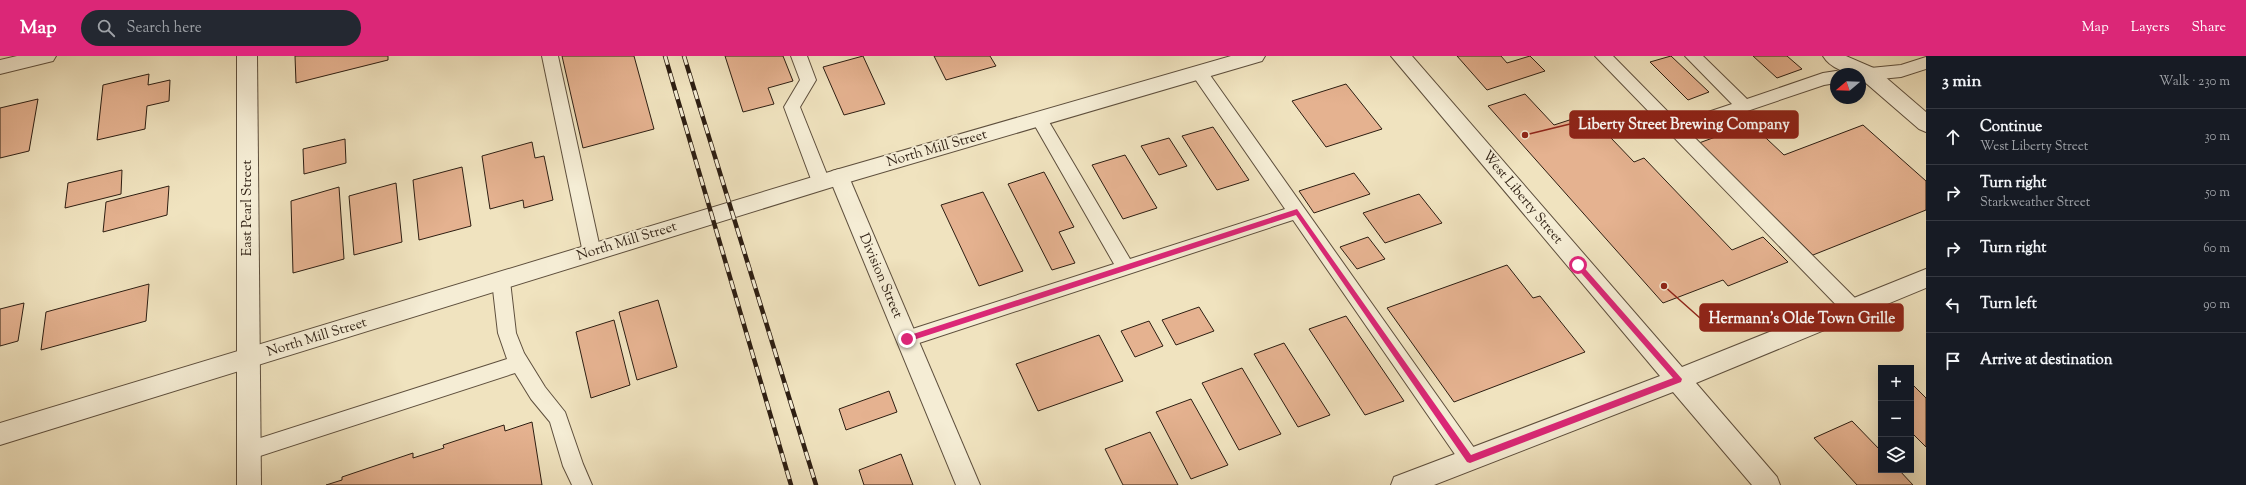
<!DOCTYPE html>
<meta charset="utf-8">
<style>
:root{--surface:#171b24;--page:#242831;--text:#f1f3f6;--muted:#9ea1a6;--line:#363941;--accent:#db2777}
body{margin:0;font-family:"Sorts Mill Goudy",serif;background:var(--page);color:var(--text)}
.controls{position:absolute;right:12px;bottom:12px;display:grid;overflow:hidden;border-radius:0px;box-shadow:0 4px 16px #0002}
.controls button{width:36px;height:36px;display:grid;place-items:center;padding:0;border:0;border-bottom:1px solid var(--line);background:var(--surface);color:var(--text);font:20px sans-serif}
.compass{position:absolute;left:1830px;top:12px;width:36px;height:36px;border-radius:50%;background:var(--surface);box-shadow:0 4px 16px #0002;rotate:251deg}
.stop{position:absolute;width:12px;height:12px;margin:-9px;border:3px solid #db2777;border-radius:50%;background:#fff}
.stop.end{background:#db2777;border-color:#fff;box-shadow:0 1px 4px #0008}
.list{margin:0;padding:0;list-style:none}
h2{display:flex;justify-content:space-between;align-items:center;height:52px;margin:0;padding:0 16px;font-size:17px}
h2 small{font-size:13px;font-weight:400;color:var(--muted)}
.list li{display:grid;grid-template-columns:26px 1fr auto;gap:12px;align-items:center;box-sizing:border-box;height:56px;padding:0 16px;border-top:1px solid var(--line)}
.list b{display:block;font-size:15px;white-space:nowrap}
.list p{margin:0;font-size:13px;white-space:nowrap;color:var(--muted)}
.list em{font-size:13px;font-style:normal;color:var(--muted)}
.icon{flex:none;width:22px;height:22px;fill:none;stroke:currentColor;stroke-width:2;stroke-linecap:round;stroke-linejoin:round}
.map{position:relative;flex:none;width:1926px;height:429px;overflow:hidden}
header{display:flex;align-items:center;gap:24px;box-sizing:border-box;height:56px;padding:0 20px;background:var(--accent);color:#fff}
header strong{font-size:19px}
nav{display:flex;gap:22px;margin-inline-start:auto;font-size:14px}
.search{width:280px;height:36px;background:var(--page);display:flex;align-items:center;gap:10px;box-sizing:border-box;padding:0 14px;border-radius:22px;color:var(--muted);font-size:15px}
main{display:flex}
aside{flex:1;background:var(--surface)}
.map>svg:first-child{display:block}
.building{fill:#e5b290;stroke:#2d1e12}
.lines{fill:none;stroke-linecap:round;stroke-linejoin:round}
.service-casing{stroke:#5e4f3d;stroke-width:2}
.minor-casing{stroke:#5e4f3d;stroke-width:2}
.tertiary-casing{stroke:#5e4f3d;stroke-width:2}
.service{fill:#f5edd5;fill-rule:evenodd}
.minor{fill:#f5edd5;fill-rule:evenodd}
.tertiary{fill:#f5edd5;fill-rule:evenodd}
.rail-casing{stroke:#2d1e12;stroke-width:4.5}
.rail{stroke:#f5edd5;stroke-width:3;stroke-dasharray:9;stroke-linecap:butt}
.route{fill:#db2777}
.labels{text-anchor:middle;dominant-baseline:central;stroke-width:4;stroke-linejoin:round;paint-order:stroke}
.street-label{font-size:14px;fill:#2d1e12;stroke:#f5edd5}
.leader{fill:none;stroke:#8f2418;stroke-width:1.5}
.callout-dot{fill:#8f2418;stroke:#f5edd5;stroke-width:1.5}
.callout{fill:#8f2418;stroke:#8f2418;stroke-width:1.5}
.callout-label{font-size:15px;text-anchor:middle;font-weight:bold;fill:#fff}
</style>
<header>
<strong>Map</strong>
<div class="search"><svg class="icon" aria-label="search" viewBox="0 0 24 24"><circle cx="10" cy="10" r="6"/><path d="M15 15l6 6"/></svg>Search here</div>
<nav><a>Map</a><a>Layers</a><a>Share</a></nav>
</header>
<main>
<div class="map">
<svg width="1926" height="429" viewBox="0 0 1926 429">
<rect width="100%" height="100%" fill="#f0e3bf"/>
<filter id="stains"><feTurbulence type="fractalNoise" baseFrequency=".005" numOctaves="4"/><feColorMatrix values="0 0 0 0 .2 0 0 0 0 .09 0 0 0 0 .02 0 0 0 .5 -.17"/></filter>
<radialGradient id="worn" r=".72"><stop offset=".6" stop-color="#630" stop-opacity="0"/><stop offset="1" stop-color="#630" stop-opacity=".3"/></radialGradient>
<g class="building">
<polygon points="295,0 388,0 388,4 296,27"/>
<polygon points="562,0 634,0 654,73 583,92"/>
<polygon points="725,0 783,0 793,25 768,32 774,48 743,56"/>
<polygon points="863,0 885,48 844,59 823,11"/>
<polygon points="934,0 990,0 996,10 946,24"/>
<polygon points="1457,0 1501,0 1507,7 1530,0 1545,15 1487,34"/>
<polygon points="1671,0 1709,36 1688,44 1650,6"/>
<polygon points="1753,0 1787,0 1802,13 1777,22"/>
<polygon points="149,18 148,29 170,24 169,45 147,50 145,73 97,84 103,29"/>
<polygon points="1346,28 1382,73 1326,91 1292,45"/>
<polygon points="1525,38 1554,69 1588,58 1634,106 1644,102 1732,194 1763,181 1788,206 1728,230 1723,224 1663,247 1488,50"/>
<polygon points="38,43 29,95 0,102 0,52"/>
<polygon points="1751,68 1784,99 1863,69 1926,125 1926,154 1813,199 1699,87"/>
<polygon points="1213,71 1249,124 1217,134 1182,80"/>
<polygon points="1169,82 1187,110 1159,119 1141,90"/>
<polygon points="345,83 346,107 304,118 303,93"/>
<polygon points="532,86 535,102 544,100 553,144 524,152 523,144 490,153 482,100"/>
<polygon points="1125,99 1157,152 1123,163 1092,109"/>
<polygon points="462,111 471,170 419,184 413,124"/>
<polygon points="122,114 121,138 65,152 68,127"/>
<polygon points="1044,116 1074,171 1059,176 1075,207 1052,214 1008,128"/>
<polygon points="1354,117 1370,138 1314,157 1299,135"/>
<polygon points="396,127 402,186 354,199 349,140"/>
<polygon points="169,130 167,159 103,176 106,146"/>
<polygon points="339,131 344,203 293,217 291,145"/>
<polygon points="983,136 1023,215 979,230 941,149"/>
<polygon points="1419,138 1442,167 1385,187 1363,157"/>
<polygon points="1368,181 1385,203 1357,213 1340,191"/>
<polygon points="1507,209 1533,242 1540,240 1585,296 1454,346 1387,252"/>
<polygon points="149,228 146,265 41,294 46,256"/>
<polygon points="658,244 677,311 637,324 619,256"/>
<polygon points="24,247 18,285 0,290 0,253"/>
<polygon points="1199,251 1214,275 1176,289 1162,264"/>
<polygon points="1346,260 1404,345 1365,359 1309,273"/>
<polygon points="614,264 630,329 591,342 576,276"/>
<polygon points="1149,265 1163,290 1135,301 1121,275"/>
<polygon points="1099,279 1123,325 1038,355 1016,308"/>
<polygon points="1284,287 1330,359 1298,371 1254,298"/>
<polygon points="1242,312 1281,378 1239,394 1202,327"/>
<polygon points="1911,327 1926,342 1926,391 1911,376"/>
<polygon points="889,335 897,356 846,374 839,353"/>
<polygon points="1191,343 1228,409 1191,423 1156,356"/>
<polygon points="1852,365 1881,395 1881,414 1899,414 1913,429 1857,429 1814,382"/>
<polygon points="532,366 542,429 326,429 342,424 342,421 413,397 413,402 444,392 443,389 504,369 505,375"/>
<polygon points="1150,376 1178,429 1123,429 1105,393"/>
<polygon points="901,398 913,429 864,429 859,414"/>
</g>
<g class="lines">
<defs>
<g id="service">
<polygon points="542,0 558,0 601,197 598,202 592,204 586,202 583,197"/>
<polygon points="791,0 807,0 816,24 800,51 830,126 827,131 821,133 815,131 812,126 784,51 800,24"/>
<polygon points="1595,0 1613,0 1678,66 1732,48 1685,0 1703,0 1747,43 1823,17 1836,15 1842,17 1836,18 1836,27 1824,29 1688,75 1859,246 1861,252 1859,258 1852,260 1845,258"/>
<polygon points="1926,1 1926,13 1901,21 1860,25 1860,18 1853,18 1854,15 1860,13 1901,9"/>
<polygon points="1199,10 1205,12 1477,396 1480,403 1477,410 1470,412 1463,410 1293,164 907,291 900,289 898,283 900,277 1114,208 1031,63 1033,59 1039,57 1045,59 1130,203 1285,153 1193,20 1191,16 1193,12"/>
<polygon points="501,217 507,220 510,225 516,277 524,297 545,331 565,356 583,408 592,429 572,429 563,410 550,366 531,343 515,317 248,404 241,402 238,395 241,388 248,386 507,303 498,277 492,225 495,220"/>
</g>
<g id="minor">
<polygon points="17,0 56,0 53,5 0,18 0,4"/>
<polygon points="237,0 257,0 261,429 237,429"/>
<polygon points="1391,0 1412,0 1682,311 1926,213 1926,232 1696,327 1777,421 1780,429 1752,429 1673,336 1434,429 1391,429 1394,421 1660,320"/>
<path d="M1823,0h23l30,13 50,43v20l-7,-3 -59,-51v-4c-13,0 -30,-6 -37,-18z"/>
<polygon points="839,113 846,115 849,121 980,429 956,429 829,121 832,115"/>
</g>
<polygon id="tertiary" points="1231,0 1265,0 1262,5 839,129 0,389 0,367 839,113"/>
</defs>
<use href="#service" class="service-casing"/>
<use href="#minor" class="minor-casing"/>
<use href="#tertiary" class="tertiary-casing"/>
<use href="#service" class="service"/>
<use href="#minor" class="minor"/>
<use href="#tertiary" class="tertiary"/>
<defs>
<g id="rail">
<polyline points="665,0 791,429"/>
<polyline points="684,0 816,429"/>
</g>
</defs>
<use href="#rail" class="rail-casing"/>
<use href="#rail" class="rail"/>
</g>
<polygon class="route" points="1297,153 1471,399 1673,322 1576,211 1576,207 1580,207 1682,323 1681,326 1470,407 1467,406 1296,159 907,286 903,283 907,280"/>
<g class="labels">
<g class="street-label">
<text transform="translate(937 93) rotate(-16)">North Mill Street</text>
<text transform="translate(1522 142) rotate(50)">West Liberty Street</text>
<text transform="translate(248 152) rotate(-90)">East Pearl Street</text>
<text transform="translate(627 186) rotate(-17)">North Mill Street</text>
<text transform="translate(880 220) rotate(67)">Division Street</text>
<text transform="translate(317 282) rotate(-17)">North Mill Street</text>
</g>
</g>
<path class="leader" d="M1525 79L1570 68M1664 230L1700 262"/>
<g class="callout-dot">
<circle cx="1525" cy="79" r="4"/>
<circle cx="1664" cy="230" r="4"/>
</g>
<g class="callout">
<rect x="1570" y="55" width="228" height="27" rx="4"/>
<rect x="1700" y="248" width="203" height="27" rx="4"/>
</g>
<g class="callout-label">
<text x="1684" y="73">Liberty Street Brewing Company</text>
<text x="1802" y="267">Hermann's Olde Town Grille</text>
</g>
<rect width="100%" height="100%" filter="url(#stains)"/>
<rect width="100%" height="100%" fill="url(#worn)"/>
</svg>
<div class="controls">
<button>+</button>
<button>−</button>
<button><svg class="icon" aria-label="layers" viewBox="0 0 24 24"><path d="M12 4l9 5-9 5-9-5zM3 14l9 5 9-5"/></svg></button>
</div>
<svg class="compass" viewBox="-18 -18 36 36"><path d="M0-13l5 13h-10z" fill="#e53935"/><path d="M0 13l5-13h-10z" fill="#9ea1a6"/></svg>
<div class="stop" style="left:1578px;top:209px"></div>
<div class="stop end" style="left:907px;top:283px"></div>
</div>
<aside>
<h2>3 min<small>Walk · 230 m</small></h2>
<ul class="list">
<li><svg class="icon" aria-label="ahead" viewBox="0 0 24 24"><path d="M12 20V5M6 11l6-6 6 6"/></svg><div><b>Continue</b><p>West Liberty Street</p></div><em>30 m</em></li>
<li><svg class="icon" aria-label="right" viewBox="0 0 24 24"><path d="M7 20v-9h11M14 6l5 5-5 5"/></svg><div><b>Turn right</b><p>Starkweather Street</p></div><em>50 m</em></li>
<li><svg class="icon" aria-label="right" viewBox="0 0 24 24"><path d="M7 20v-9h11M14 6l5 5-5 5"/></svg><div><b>Turn right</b></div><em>60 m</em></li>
<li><svg class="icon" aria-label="left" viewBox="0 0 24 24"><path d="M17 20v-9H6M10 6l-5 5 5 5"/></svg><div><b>Turn left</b></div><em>90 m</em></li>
<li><svg class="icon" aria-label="arrive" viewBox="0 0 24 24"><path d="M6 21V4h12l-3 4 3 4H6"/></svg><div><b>Arrive at destination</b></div></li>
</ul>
</aside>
</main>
